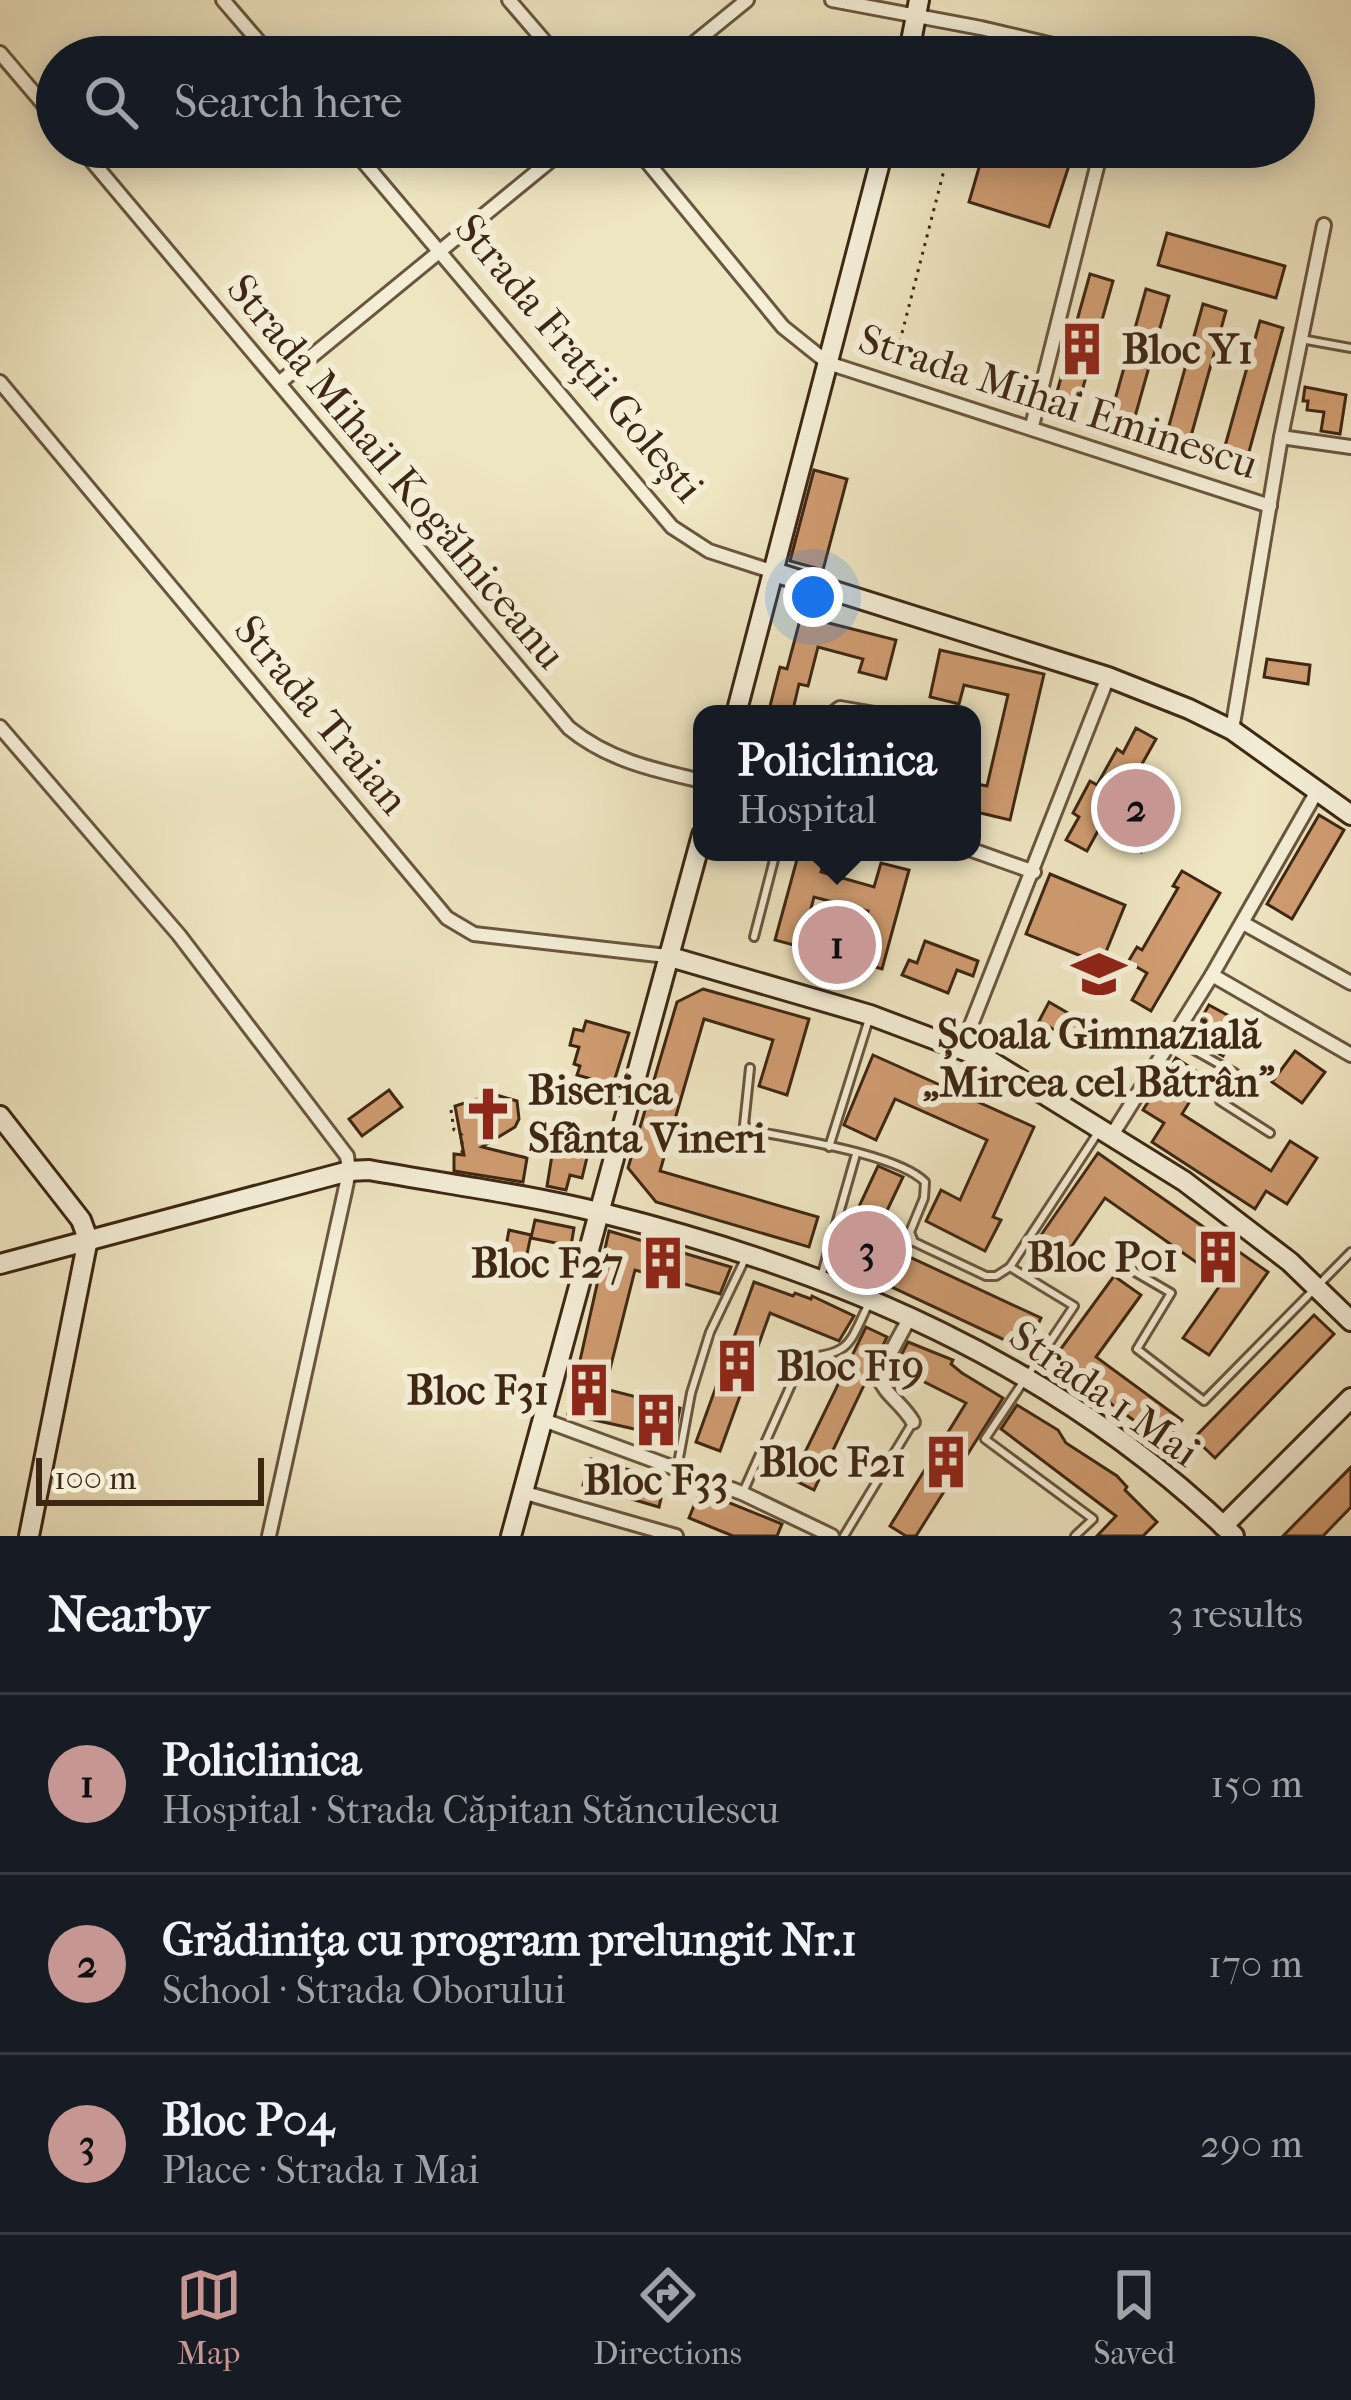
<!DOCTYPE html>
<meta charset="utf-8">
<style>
:root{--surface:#171b24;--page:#20242c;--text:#f1f3f6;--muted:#9ea1a6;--line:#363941;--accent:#c59692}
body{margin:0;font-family:"IM FELL French Canon",serif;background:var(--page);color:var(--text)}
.scale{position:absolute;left:36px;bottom:30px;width:228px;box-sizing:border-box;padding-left:12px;border:6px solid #3e2713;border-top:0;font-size:33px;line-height:42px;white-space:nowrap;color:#3e2713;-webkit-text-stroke:9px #f4eed7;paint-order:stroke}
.you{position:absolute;left:813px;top:597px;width:42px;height:42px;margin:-30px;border:9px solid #fff;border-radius:50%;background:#1a73e8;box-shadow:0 0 0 18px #1a73e833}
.badge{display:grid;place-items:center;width:78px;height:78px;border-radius:50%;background:var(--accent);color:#111;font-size:39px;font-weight:700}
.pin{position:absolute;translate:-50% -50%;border:6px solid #fff;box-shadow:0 3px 12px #0006}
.popup{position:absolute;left:693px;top:705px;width:288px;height:156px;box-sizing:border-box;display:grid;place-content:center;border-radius:24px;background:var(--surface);filter:drop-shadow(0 3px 9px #0005);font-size:39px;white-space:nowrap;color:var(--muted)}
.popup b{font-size:45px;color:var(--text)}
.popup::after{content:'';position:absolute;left:50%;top:100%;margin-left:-24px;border:24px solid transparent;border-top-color:var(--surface)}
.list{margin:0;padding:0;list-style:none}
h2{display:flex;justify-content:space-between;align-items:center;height:156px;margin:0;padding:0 48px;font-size:51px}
h2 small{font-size:39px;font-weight:400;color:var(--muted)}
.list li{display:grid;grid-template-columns:78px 1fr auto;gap:36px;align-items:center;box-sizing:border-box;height:180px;padding:0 48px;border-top:3px solid var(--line)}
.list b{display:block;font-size:45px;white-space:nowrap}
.list p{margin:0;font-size:39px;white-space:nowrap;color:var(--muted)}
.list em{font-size:39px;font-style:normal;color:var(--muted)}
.icon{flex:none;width:66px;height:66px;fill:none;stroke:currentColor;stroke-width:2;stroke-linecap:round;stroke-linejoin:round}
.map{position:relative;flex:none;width:1351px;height:1536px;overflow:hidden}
.search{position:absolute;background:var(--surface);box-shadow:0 6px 30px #0003;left:36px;right:36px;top:36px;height:132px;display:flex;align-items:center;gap:30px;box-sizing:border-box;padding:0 42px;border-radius:66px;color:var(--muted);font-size:45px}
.sheet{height:696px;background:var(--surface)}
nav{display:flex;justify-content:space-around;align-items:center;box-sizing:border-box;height:168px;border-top:3px solid var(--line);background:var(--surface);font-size:33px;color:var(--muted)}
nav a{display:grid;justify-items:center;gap:6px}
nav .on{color:var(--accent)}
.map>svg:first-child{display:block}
.building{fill:#d09c71;stroke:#3e2713;stroke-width:3}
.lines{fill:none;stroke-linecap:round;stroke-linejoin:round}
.lane-casing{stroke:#6a563e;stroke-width:12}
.street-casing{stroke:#6a563e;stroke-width:18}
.secondary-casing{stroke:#3e2713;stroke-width:24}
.path{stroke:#3e2713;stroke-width:3;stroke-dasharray:3 6;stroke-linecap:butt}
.lane{stroke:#f4eed7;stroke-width:6}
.street{stroke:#f4eed7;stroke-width:12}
.secondary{stroke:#f4eed7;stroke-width:18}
.labels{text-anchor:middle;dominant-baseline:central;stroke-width:12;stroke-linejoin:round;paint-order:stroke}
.poi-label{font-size:42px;font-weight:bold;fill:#3e2713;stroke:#f4eed7;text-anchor:end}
.street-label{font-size:42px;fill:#3e2713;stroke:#f4eed7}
</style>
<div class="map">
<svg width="1351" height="1536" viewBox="0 0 1351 1536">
<rect width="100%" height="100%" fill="#eee5c1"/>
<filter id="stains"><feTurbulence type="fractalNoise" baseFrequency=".00167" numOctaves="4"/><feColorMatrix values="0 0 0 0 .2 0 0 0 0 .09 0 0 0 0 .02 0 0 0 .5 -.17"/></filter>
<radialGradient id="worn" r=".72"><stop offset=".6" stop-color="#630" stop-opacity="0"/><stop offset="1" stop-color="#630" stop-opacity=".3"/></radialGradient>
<g class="building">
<polygon points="985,147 1075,147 1049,227 969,202"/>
<polygon points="1167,233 1285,266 1276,298 1158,265"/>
<polygon points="1090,274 1113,281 1073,423 1050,417"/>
<polygon points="1146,289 1169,296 1129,438 1106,432"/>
<polygon points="1203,304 1226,311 1186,454 1163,447"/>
<polygon points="1260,321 1283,328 1244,470 1220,464"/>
<polygon points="1305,387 1346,395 1340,434 1321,431 1324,412 1307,410 1308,401 1303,401"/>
<polygon points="814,470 847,479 823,570 790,561"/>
<polygon points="801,616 896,640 886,679 859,672 863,659 818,647 808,686 799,684 792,714 768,714 780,667 787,669"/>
<polygon points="940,650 1044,674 1010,820 972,811 972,783 987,786 1008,695 964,685 959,704 930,697"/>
<polygon points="1267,659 1310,665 1308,684 1264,677"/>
<polygon points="1136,728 1156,739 1128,789 1151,802 1155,795 1175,806 1160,833 1153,830 1141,852 1122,842 1135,820 1111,807 1087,851 1066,840 1079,817 1073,813 1090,781 1097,785 1117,749 1123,753"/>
<polygon points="1319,815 1344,830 1292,919 1267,904"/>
<polygon points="799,852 827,852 821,872 874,887 881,863 909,870 882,969 854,961 868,911 814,897 801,947 775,940"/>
<polygon points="1182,871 1220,893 1151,1011 1132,1000 1147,973 1128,962 1137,947 1142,950 1178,888 1173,886"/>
<polygon points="1050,874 1125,905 1101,964 1026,934"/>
<polygon points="925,941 978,961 973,976 957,970 948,993 902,975 909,960 917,963"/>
<polygon points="703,989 809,1019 787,1095 759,1086 773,1040 704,1019 660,1171 818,1217 809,1247 656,1202 628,1168 677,1002"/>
<polygon points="1049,1002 1099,1031 1088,1049 1039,1021"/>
<polygon points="1209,1005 1242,1023 1223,1056 1190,1038"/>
<polygon points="586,1021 629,1033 613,1085 577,1075 580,1066 574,1064 579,1047 570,1045 574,1029 583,1031"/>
<polygon points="1295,1051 1325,1072 1302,1103 1272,1082"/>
<polygon points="873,1055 1034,1127 993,1217 1001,1220 985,1251 926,1221 941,1190 960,1200 987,1140 895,1099 876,1140 844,1125"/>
<polygon points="1176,1058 1205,1077 1182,1114 1271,1171 1290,1141 1317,1158 1287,1204 1266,1191 1255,1209 1152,1142 1164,1123 1143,1110"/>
<polygon points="389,1090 402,1107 362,1136 349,1119"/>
<polygon points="493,1094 517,1101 519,1119 515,1127 482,1147 527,1158 523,1182 454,1171 454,1154 464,1155 455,1106"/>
<polygon points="555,1137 590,1145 582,1178 570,1175 566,1190 547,1186"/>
<polygon points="1098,1153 1268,1272 1209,1355 1183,1338 1223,1281 1105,1198 1058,1266 1032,1248"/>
<polygon points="878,1166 903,1177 873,1240 1041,1318 1026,1350 834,1260"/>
<polygon points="535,1220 574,1228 571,1246 531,1238"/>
<polygon points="509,1230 531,1235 523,1273 502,1268"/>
<polygon points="609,1231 731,1267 720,1294 635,1270 605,1389 680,1408 674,1438 568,1414"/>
<polygon points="1114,1276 1141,1295 1096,1357 1182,1420 1165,1443 1052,1361"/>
<polygon points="754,1282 793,1296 795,1293 811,1299 812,1296 854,1316 839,1341 770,1313 720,1451 696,1442"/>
<polygon points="1314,1315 1334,1334 1215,1458 1194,1438"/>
<polygon points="866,1327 887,1337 814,1490 792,1479"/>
<polygon points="908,1342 953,1360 951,1364 962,1373 1003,1398 916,1536 906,1536 890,1526 966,1403 895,1367"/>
<polygon points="1017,1405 1058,1430 1066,1443 1117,1476 1127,1487 1125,1490 1157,1522 1143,1536 1097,1536 1116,1516 1001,1429"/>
<polygon points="591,1459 665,1480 659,1507 583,1485"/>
<polygon points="1351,1467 1351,1507 1323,1536 1283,1536"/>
<polygon points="700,1491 782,1524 777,1536 733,1536 689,1518"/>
</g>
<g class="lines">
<defs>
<g id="lane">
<polyline points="1301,339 1351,348"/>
<polyline points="754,937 776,852"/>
<polyline points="1176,1040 1235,1073 1220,1101 1270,1133"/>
<path d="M750,1068l-6,57 7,5c41,9 147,24 174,52l-1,16 -14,34 4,10 72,34h10l14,-9"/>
<polyline points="829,1147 869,1019"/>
<polyline points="1135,1272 1171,1293 1137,1349 1204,1401 1351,1252"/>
<polyline points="821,1277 856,1154"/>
<polyline points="677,1469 691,1393 710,1332 746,1257"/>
<path d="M744,1490l59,-132c47,-4 46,-13 65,-53"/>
<polyline points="844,1536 913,1422"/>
<polyline points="1075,1536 1093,1519 985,1439 1074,1306 1010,1267 1099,1131"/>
</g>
<g id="street">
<polyline points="223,0 272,57"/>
<polyline points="509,0 558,57"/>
<polyline points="832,0 981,28 1104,57"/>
<polyline points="0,53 57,120"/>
<polyline points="677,57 747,0"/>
<path d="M80,147l489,581c39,32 85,42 133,53"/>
<polyline points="351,147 672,527 709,551 774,572"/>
<polyline points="635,147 783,327 828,363 1270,506"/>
<polyline points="0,382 447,918 474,934 667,956"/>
<polyline points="279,383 567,147"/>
<polyline points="1032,426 1102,147"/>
<polyline points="1281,437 1351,447"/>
<polyline points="832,714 840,708 875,714"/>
<polyline points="0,727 179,935 347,1156 349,1171 345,1191 269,1536"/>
<polyline points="1232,730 1281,437 1324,225"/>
<polyline points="972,850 1034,872"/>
<polyline points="1243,923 1351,983"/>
<polyline points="1212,975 1351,1055"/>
<polyline points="962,1048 1108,677"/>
<polyline points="1112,1135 1212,975 1316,793"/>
<path d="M910,1317l-32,59c7,19 25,28 35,46"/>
<polyline points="541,1419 742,1493 832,1536"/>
<polyline points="522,1492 676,1536"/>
</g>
<g id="secondary">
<polyline points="908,57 919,0"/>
<polyline points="774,572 1108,677 1189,709 1232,730 1351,815"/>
<polyline points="736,714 884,147"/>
<polyline points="667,956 870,1015 987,1059 1184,1181 1290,1262 1351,1321"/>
<polyline points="0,1116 81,1220 88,1239 29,1536"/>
<path d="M0,1264l349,-93 20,-1c77,14 156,24 233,43 238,59 453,150 632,323"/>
<polyline points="1223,1526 1351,1398"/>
<polyline points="511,1536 702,835"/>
</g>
</defs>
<use href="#lane" class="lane-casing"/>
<use href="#street" class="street-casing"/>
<use href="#secondary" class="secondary-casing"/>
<g class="path">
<polyline points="973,57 977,41"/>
<polyline points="893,368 950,147"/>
<polyline points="451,1110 454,1130 462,1135 462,1155"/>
</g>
<use href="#lane" class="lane"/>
<use href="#street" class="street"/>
<use href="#secondary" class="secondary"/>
</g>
<defs>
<symbol id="building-bare" viewBox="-9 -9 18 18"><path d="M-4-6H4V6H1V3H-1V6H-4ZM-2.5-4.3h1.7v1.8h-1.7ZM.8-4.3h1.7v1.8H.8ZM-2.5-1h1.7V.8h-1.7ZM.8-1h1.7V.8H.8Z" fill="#8f2418" stroke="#f4eed7" stroke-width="2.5" paint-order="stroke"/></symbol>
<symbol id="school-bare" viewBox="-9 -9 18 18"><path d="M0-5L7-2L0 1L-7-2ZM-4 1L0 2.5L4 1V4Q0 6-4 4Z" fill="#8f2418" stroke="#f4eed7" stroke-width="2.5" paint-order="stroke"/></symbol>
<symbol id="church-bare" viewBox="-9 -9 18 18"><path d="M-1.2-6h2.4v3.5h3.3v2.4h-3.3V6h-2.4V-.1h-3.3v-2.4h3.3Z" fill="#8f2418" stroke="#f4eed7" stroke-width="2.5" paint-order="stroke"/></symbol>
</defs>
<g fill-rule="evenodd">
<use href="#building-bare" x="1044" y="311" width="76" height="76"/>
<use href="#school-bare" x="1061" y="936" width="76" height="76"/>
<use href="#church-bare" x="450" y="1076" width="76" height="76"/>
<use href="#building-bare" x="1180" y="1219" width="76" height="76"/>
<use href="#building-bare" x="625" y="1225" width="76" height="76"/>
<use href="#building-bare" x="699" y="1328" width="76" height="76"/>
<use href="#building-bare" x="551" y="1352" width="76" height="76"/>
<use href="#building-bare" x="618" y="1382" width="76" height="76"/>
<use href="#building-bare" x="908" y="1424" width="76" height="76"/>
</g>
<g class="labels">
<g class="poi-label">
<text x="1122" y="349" text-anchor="start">Bloc Y1</text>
<text x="1099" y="1034" text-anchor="middle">Școala Gimnazială<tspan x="1099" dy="48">„Mircea cel Bătrân”</tspan></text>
<text x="528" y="1090" text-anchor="start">Biserica<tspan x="528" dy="48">Sfânta Vineri</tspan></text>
<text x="1178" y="1257">Bloc P01</text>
<text x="623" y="1263">Bloc F27</text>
<text x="777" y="1366" text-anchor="start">Bloc F19</text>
<text x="549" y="1390">Bloc F31</text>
<text x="906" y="1462">Bloc F21</text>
<text x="656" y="1480" text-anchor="middle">Bloc F33</text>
</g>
<g class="street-label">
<text transform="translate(579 358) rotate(50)">Strada Frații Golești</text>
<text transform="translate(1058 402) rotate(18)">Strada Mihai Eminescu</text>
<text transform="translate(396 472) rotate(50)">Strada Mihail Kogălniceanu</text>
<text transform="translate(321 715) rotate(50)">Strada Traian</text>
<text transform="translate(1104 1394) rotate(35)">Strada 1 Mai</text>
</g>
</g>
<rect width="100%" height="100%" filter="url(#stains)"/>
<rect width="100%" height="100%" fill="url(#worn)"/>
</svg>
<div class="scale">100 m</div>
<div class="you"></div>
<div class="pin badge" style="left:837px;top:945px">1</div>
<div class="popup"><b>Policlinica</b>Hospital</div>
<div class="pin badge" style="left:1136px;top:808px">2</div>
<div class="pin badge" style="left:867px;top:1250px">3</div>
<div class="search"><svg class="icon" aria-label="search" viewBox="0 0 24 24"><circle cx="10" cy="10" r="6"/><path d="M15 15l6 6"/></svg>Search here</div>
</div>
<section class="sheet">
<h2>Nearby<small>3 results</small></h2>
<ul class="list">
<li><span class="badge">1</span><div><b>Policlinica</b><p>Hospital · Strada Căpitan Stănculescu</p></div><em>150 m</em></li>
<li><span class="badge">2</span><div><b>Grădinița cu program prelungit Nr.1</b><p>School · Strada Oborului</p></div><em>170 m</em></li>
<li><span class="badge">3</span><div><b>Bloc P04</b><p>Place · Strada 1 Mai</p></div><em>290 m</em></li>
</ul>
</section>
<nav>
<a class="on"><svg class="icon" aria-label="map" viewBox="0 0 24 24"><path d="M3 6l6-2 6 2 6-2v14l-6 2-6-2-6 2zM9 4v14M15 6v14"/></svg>Map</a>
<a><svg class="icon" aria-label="directions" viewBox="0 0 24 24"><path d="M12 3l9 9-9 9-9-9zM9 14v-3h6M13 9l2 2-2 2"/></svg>Directions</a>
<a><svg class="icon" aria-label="saved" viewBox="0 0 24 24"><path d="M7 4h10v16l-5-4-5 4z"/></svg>Saved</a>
</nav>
